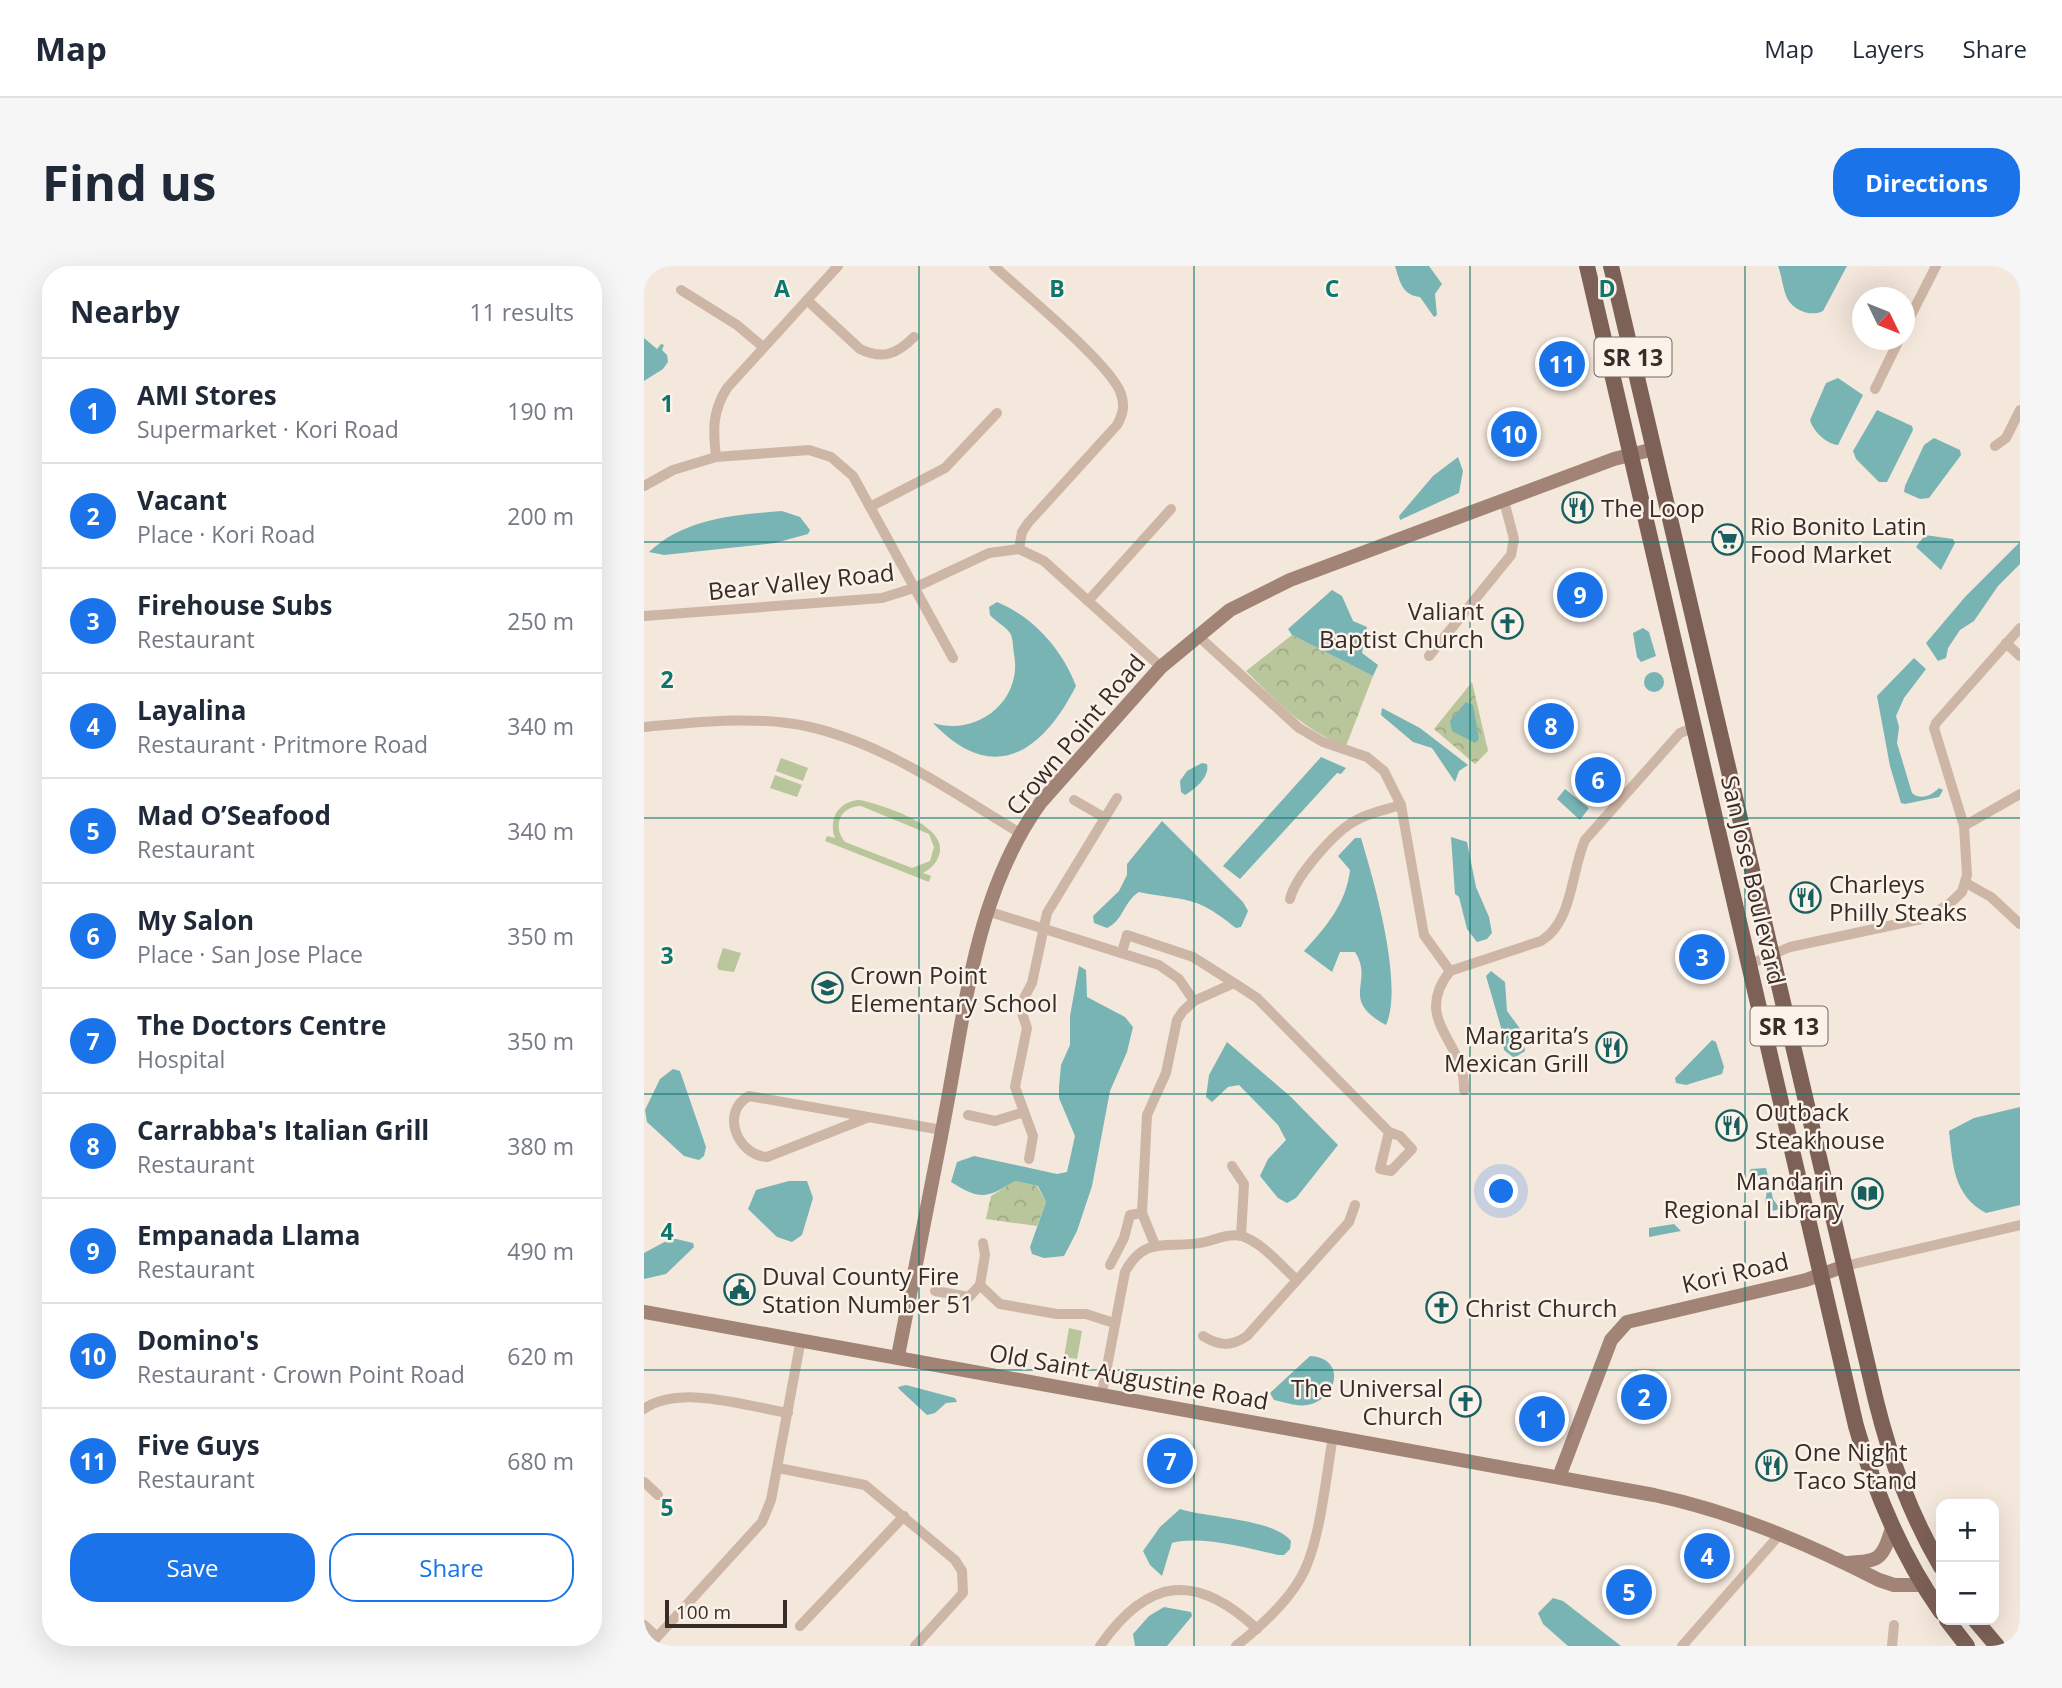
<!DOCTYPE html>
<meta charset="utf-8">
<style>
:root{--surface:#fff;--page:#f6f6f7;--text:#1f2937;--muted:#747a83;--line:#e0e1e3;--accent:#1a73e8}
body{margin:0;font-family:"Open Sans",sans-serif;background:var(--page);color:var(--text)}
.controls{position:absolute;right:21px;bottom:21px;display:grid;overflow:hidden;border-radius:14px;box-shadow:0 7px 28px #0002}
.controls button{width:63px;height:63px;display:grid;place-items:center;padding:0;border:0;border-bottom:2px solid var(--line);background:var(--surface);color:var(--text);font:35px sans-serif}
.compass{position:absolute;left:1208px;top:21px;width:63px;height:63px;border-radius:50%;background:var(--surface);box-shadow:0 7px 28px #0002;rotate:133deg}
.scale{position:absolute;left:21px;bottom:18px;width:122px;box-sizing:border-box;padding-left:7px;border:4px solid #392c28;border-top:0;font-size:19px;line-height:24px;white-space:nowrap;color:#392c28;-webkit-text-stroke:5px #fbf2e9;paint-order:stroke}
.you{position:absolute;left:858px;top:926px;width:24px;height:24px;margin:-18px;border:5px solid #fff;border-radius:50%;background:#1a73e8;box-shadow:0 0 0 10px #1a73e833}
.badge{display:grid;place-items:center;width:46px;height:46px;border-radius:50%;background:var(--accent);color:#fff;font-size:23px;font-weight:700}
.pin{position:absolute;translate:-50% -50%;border:4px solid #fff;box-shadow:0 2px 7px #0006}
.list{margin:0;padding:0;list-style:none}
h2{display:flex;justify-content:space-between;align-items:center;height:91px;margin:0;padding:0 28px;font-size:30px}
h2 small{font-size:23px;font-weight:400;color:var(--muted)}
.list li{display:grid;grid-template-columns:46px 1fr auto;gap:21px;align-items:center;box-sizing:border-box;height:105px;padding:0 28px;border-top:2px solid var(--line)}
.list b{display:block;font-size:26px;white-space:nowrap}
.list p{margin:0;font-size:23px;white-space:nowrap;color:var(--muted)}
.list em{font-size:23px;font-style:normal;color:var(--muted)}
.actions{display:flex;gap:14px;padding:21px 28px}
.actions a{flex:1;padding:16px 0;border:2px solid var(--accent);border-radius:28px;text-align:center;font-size:24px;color:var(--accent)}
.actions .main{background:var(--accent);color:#fff}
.map{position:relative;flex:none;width:1376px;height:1380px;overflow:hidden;border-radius:28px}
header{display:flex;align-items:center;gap:42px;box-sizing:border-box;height:98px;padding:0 35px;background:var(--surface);border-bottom:2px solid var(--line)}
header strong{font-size:33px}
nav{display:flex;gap:38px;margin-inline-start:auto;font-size:24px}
.intro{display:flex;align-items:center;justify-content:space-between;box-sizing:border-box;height:168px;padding:0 42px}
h1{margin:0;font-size:49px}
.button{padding:18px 32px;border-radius:28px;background:var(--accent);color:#fff;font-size:24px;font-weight:700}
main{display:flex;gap:42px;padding:0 42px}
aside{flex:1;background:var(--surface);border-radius:28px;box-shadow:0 7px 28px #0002}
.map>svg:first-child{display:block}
.forest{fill:url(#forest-crowns)}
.green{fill:#b9c59a;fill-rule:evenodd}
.water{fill:#78b4b3}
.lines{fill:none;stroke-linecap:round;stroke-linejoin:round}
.street{stroke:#ceb6a6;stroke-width:10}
.secondary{stroke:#a28477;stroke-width:14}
.primary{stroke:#7d6157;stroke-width:16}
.grid{fill:none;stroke:#0f766e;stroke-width:2;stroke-opacity:0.55}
.labels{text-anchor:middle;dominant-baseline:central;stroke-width:5;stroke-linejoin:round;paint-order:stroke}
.shield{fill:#fbf2e9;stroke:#736762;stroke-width:2}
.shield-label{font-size:23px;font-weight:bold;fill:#392c28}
.poi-label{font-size:24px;fill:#392c28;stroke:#fbf2e9;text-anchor:start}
.street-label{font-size:24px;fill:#392c28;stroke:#fbf2e9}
.grid-label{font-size:23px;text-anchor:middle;font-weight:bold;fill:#0f766e;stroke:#fbf2e9;stroke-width:5;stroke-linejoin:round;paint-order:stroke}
</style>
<header>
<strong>Map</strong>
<nav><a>Map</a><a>Layers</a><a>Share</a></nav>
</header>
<div class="intro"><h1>Find us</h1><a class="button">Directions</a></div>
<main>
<aside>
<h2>Nearby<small>11 results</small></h2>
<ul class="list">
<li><span class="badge">1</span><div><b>AMI Stores</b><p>Supermarket · Kori Road</p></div><em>190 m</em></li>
<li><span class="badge">2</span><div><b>Vacant</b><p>Place · Kori Road</p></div><em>200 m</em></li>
<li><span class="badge">3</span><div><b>Firehouse Subs</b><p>Restaurant</p></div><em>250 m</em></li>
<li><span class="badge">4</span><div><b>Layalina</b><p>Restaurant · Pritmore Road</p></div><em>340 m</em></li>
<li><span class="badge">5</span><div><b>Mad O’Seafood</b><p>Restaurant</p></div><em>340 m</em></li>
<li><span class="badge">6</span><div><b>My Salon</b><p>Place · San Jose Place</p></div><em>350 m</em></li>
<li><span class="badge">7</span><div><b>The Doctors Centre</b><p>Hospital</p></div><em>350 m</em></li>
<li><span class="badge">8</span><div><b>Carrabba's Italian Grill</b><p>Restaurant</p></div><em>380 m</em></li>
<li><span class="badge">9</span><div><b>Empanada Llama</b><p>Restaurant</p></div><em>490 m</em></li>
<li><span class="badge">10</span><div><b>Domino's</b><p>Restaurant · Crown Point Road</p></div><em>620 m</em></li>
<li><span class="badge">11</span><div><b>Five Guys</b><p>Restaurant</p></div><em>680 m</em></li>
</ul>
<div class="actions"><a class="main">Save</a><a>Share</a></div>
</aside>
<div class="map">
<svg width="1376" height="1380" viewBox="0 0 1376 1380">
<defs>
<pattern id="forest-crowns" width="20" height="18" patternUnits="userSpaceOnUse" patternTransform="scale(1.75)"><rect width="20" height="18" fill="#b9c59a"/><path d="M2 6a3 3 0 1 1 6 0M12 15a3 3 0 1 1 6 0" fill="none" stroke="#a0a985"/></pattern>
</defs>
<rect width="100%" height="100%" fill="#f4e7dc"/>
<g class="forest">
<path d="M648,369l81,41 -27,70c-42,-15 -68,-44 -100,-75z"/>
<polygon points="828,416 844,485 831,498 790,463"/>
<polygon points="371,915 393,920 402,936 393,960 342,953 347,930"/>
</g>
<g class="green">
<polygon points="137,492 164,502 159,515 132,505"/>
<polygon points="131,509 158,519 153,531 126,522"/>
<path d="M216,534c22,5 84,24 80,51 -2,11 -8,17 -17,22l8,3 -2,6 -104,-41 2,-5 8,2c-7,-20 4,-37 25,-38zM217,540l68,28 5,13 -4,14 -18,7 -67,-26c-13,-16 -5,-36 16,-36z"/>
<polygon points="79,682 97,687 90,706 75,704 73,700"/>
<polygon points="425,1062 438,1065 433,1093 420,1091"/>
</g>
<g class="water">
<path d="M751,0h34l13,18 -7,10 2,21 -3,2 -14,-20c-18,-2 -20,-15 -25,-31z"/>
<path d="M1134,0h69l-24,45c-11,6 -28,0 -35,-11 -5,-9 -6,-24 -10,-34z"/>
<polygon points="0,72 13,83 17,78 20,79 18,84 23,89 24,96 19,103 0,115"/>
<path d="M1194,112l25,17 -25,50c-12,-1 -25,-14 -28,-25l16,-37z"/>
<polygon points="1233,144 1268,160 1269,164 1243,216 1235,216 1212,193 1209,185"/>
<polygon points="1290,172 1316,184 1317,189 1285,232 1276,233 1260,226 1261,220 1280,179"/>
<polygon points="814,191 819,205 815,227 756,254 755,250 789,210"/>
<path d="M138,245l18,6 10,13 -2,4 -33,9 -111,12 -15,-3c36,-34 86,-37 133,-41z"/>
<polygon points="1281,269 1309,273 1311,277 1297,304 1272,281"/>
<polygon points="1376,276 1376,298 1354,320 1330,355 1316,364 1304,382 1302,392 1294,395 1282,377 1321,331"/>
<polygon points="688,324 698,330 709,355 723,361 718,387 734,399 729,410 648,369 644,363"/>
<path d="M353,336c36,15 65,47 79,84 -34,67 -83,100 -143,37 45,14 90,-23 81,-69 -1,-6 -1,-17 -4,-21 -5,-7 -15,-12 -20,-18l-1,-8z"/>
<polygon points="999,362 1005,366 1012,390 997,396 993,391 989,367"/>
<path d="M1270,392l12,11 -22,29 -8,18 3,11 -2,16 15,50c9,8 20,2 27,-5l4,2 -4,7 -34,7 -4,-1 -11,-37 -13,-70z"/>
<circle cx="1010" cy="416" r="10"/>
<polygon points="822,436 829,439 835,473 831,477 808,465 806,455"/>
<polygon points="738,442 776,462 824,499 815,505 811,516 788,482 769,476 737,449"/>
<polygon points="677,491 702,502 697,508 693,507 596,613 579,600"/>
<path d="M558,497l5,1c3,13 -12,25 -22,31l-4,-3 -1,-11 7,-10z"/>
<polygon points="921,523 945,542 936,554 913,533"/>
<path d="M518,555l81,81 5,9 -7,16 -5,1c-42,-34 -48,-26 -97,-36 -15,9 -16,29 -32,36l-13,-5 -1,-7 26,-25 8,-16v-11z"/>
<polygon points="807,571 823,576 832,621 845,651 848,667 843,673 833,676 823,663 815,631 811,628"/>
<path d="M711,572h6c13,43 43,147 25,187 -48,-26 -11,-42 -31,-73h-15l-8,20 -28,-21c22,-24 42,-47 46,-81l-12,-14z"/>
<path d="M435,700l7,4 1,27 38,20 8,10 -6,25 -17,39 -18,95 -15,45 -13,25 -20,2 -12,-4 -2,-7 16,-45 -8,-16 -23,-5c-29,18 -35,19 -64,1l6,-20 17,-6 83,18 10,-2 8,-36 -16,-38v-11l2,-22 9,-20v-29z"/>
<polygon points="847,705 861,716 863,745 877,764 881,785 870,792 860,784 858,765 842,710"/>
<polygon points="1068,774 1072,776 1080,801 1078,808 1042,819 1032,817 1031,812"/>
<polygon points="583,776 647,831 694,879 652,932 643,937 634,932 616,910 624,893 642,874 634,859 595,819 584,821 568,836 562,831 565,809"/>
<polygon points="29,803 36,805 62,881 60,890 55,894 40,890 3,856 1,844 16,813"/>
<path d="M1376,841v98l-34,8c-33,-18 -33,-48 -37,-82l25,-13z"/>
<polygon points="1122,902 1129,933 1136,943 1125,946 1121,937 1124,919 1105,906 1107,903"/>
<polygon points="145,915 163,915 169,932 158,969 148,976 133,971 104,943 112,924"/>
<polygon points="1030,958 1037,965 1005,971 1005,962"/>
<polygon points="28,972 49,977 50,981 22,1008 0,1013 0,987"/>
<path d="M666,1090c37,2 28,44 -3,49 -10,2 -23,-3 -33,-5l-4,-7z"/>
<polygon points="262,1119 311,1132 313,1136 302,1137 291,1147 283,1149 255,1123 254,1121"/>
<path d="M536,1243c29,9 94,10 111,32l-1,8 -6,6h-6c-30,-7 -78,-20 -106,-12l-10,33 -12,-11 -7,-14 17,-24z"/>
<polygon points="909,1332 919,1335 977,1380 924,1380 899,1358 894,1347"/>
<polygon points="520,1341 547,1346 548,1350 523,1380 491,1380 489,1368 505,1350"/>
</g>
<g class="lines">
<g class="street">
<path d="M350,0c26,24 118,99 127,128 4,12 2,20 -4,31l-89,98 -6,9 -3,17"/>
<polyline points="37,24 93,59 119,81"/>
<path d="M163,34l53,49c23,11 37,5 54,-12"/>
<polyline points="1260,63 1292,0"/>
<polyline points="1231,123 1255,74"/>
<polyline points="1351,180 1362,172 1376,144"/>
<path d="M72,191c-3,-27 -4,-45 11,-69l111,-122"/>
<polyline points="0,220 29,204 72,191 165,184 187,191 209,210 309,392"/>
<polyline points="226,241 301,202 353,147"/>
<polyline points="444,335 527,243"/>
<polyline points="0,350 238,332 270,322 345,287 375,283 400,295 517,401"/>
<polyline points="553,369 655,462 679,476 723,491 740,505 757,539 780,669 806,705"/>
<polyline points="1362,377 1376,390"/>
<polyline points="785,390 867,289 870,273 860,235"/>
<path d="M0,461c54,-5 113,-12 166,0 78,18 143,66 210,106"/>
<polyline points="430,534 461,552"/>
<polyline points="1320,560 1376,528"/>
<polyline points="1322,617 1347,631 1376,658"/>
<path d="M646,633c5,-22 43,-65 63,-77 14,-9 32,-12 48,-17"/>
<polyline points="343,645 515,699 535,713 550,735"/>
<polyline points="478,686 483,669 549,691 590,717"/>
<polyline points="1106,698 1146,681 1282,652 1305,638 1318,626 1323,609 1320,560 1290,462 1292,457 1376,362"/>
<path d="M806,705l91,-30c32,-19 30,-70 44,-101l95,-107 15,-6"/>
<path d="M806,705c-39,50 16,70 14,119"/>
<polyline points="324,849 351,855 380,846"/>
<path d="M225,851l-102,40c-30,-2 -47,-45 -18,-61l193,34"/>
<polyline points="385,893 389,870 371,821 383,762 378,747 380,732 388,717 403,647 473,532"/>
<polyline points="588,900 600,918 597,970"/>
<polyline points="511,979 498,947 503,849 522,807 533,754 539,745 550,735 590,717 613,732 745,866 736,903 747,905 768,883 756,870 745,866"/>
<polyline points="466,999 480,972 486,949 498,947"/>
<polyline points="1201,1000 1376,959"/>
<polyline points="336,1019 356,1038 413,1048 442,1048 470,1057"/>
<polyline points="336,1019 341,989 339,977"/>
<polyline points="291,1025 325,1031 336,1019"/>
<path d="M559,1070c16,10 28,11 44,0l102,-114 6,-17"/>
<path d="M458,1127l23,-121c20,-39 46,-22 80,-30 12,-3 24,-9 37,-6 21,7 39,30 55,44"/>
<path d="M0,1143c35,-25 103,-3 144,4"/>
<polyline points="134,1202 221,1219 311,1294 318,1305 319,1327 271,1380"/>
<polyline points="0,1216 14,1229"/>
<polyline points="0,1359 13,1371"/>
<polyline points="156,1360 260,1250"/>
<polyline points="5,1380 118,1256 127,1234 157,1073"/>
<path d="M456,1380c48,-69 96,-74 157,-17"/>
<path d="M592,1380c24,-19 49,-41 64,-67 20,-33 26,-103 33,-143"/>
<polyline points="1038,1380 1137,1267"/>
<polyline points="1248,1380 1250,1359"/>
</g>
<g class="secondary">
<path d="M0,1046l1010,183c80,17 152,48 225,85l15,5h29"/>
<path d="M254,1090c17,-85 34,-171 50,-257 19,-103 30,-210 93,-297l120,-135 69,-57 60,-30 324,-121 40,-10"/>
<polyline points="915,1211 967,1074 983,1056 1162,1014 1201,1000"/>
<path d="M1203,1297c33,-2 35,-3 45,-35"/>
</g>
<g class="primary">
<path d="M943,0l269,1160c19,67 45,129 85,186"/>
<path d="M967,0l265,1135c15,60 34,113 65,166"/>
<polyline points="1303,1354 1323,1380"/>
<polyline points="1331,1354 1353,1380"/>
</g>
</g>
<path class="grid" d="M275,0v1380M550,0v1380M826,0v1380M1101,0v1380M0,276h1376M0,552h1376M0,828h1376M0,1104h1376"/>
<defs>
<symbol id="restaurant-ring" viewBox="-11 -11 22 22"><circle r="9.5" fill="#fbf2e9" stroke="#195f5f" stroke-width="1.5"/><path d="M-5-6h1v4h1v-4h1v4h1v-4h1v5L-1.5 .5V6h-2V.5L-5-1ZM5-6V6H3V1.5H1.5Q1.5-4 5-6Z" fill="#195f5f"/></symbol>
<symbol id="supermarket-ring" viewBox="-11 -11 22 22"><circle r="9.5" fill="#fbf2e9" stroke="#195f5f" stroke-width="1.5"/><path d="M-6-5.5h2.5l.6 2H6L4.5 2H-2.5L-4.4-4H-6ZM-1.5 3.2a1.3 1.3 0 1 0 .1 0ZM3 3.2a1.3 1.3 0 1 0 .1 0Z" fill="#195f5f"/></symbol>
<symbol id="church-ring" viewBox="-11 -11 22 22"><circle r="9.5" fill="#fbf2e9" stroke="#195f5f" stroke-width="1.5"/><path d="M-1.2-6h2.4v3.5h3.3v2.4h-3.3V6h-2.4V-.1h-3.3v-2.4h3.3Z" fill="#195f5f"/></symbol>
<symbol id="school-ring" viewBox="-11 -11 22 22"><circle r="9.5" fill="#fbf2e9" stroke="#195f5f" stroke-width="1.5"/><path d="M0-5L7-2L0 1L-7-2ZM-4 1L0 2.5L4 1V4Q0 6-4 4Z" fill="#195f5f"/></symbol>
<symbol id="library-ring" viewBox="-11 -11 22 22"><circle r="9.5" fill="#fbf2e9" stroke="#195f5f" stroke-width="1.5"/><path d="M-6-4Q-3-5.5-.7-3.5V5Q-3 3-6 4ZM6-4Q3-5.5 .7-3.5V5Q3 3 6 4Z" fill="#195f5f"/></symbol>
<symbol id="civic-ring" viewBox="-11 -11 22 22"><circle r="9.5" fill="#fbf2e9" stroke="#195f5f" stroke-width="1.5"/><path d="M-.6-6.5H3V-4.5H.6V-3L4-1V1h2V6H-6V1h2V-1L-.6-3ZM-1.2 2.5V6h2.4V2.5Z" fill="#195f5f"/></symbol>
</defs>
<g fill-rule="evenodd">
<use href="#restaurant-ring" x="916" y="224" width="35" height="35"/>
<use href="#supermarket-ring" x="1066" y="256" width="35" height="35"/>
<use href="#church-ring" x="846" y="340" width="35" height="35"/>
<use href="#restaurant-ring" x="1144" y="614" width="35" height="35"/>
<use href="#school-ring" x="166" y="704" width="35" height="35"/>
<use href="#restaurant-ring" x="950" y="764" width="35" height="35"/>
<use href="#restaurant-ring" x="1070" y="842" width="35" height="35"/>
<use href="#library-ring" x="1206" y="910" width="35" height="35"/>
<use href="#civic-ring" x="78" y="1006" width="35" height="35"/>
<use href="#church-ring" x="780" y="1024" width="35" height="35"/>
<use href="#church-ring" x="804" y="1118" width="35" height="35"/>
<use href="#restaurant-ring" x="1110" y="1182" width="35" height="35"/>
</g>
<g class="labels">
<g class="shield">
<rect x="950.5" y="71.5" width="77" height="39" rx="5"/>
<rect x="1106.5" y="740.5" width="77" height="39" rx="5"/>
</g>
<g class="shield-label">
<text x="989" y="91">SR 13</text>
<text x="1145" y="760">SR 13</text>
</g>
<g class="poi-label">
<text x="957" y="241">The Loop</text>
<text x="1106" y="259">Rio Bonito Latin<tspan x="1106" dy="28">Food Market</tspan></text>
<text x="840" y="344" text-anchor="end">Valiant<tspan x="840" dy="28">Baptist Church</tspan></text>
<text x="1185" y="617">Charleys<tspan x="1185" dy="28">Philly Steaks</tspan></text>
<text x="206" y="708">Crown Point<tspan x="206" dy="28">Elementary School</tspan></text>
<text x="945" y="768" text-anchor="end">Margarita’s<tspan x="945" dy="28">Mexican Grill</tspan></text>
<text x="1111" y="845">Outback<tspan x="1111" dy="28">Steakhouse</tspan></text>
<text x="1200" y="914" text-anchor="end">Mandarin<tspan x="1200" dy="28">Regional Library</tspan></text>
<text x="118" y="1009">Duval County Fire<tspan x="118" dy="28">Station Number 51</tspan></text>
<text x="821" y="1041">Christ Church</text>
<text x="799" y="1121" text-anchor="end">The Universal<tspan x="799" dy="28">Church</tspan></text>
<text x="1150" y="1185">One Night<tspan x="1150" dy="28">Taco Stand</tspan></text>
</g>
<g class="street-label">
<text transform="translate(157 315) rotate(-6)">Bear Valley Road</text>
<text transform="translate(431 468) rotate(-50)">Crown Point Road</text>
<text transform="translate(1110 614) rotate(77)">San Jose Boulevard</text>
<text transform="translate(1091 1006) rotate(-13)">Kori Road</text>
<text transform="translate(485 1110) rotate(10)">Old Saint Augustine Road</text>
</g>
</g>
<g class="grid-label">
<text x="138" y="31">A</text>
<text x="413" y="31">B</text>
<text x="688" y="31">C</text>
<text x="963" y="31">D</text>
<text x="23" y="146">1</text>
<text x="23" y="422">2</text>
<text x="23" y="698">3</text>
<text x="23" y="974">4</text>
<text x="23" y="1250">5</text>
</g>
</svg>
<div class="controls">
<button>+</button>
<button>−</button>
</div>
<svg class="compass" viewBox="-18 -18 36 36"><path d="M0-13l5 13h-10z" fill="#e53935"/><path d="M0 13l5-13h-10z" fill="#747a83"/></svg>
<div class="scale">100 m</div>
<div class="you"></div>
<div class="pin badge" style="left:898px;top:1153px">1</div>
<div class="pin badge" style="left:1000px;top:1131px">2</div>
<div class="pin badge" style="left:1058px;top:691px">3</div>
<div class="pin badge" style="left:1063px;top:1290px">4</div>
<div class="pin badge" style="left:985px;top:1326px">5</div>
<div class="pin badge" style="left:954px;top:514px">6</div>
<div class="pin badge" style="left:526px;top:1195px">7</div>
<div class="pin badge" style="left:907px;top:460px">8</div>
<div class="pin badge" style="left:936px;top:329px">9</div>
<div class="pin badge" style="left:870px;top:168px">10</div>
<div class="pin badge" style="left:918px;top:98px">11</div>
</div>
</main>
